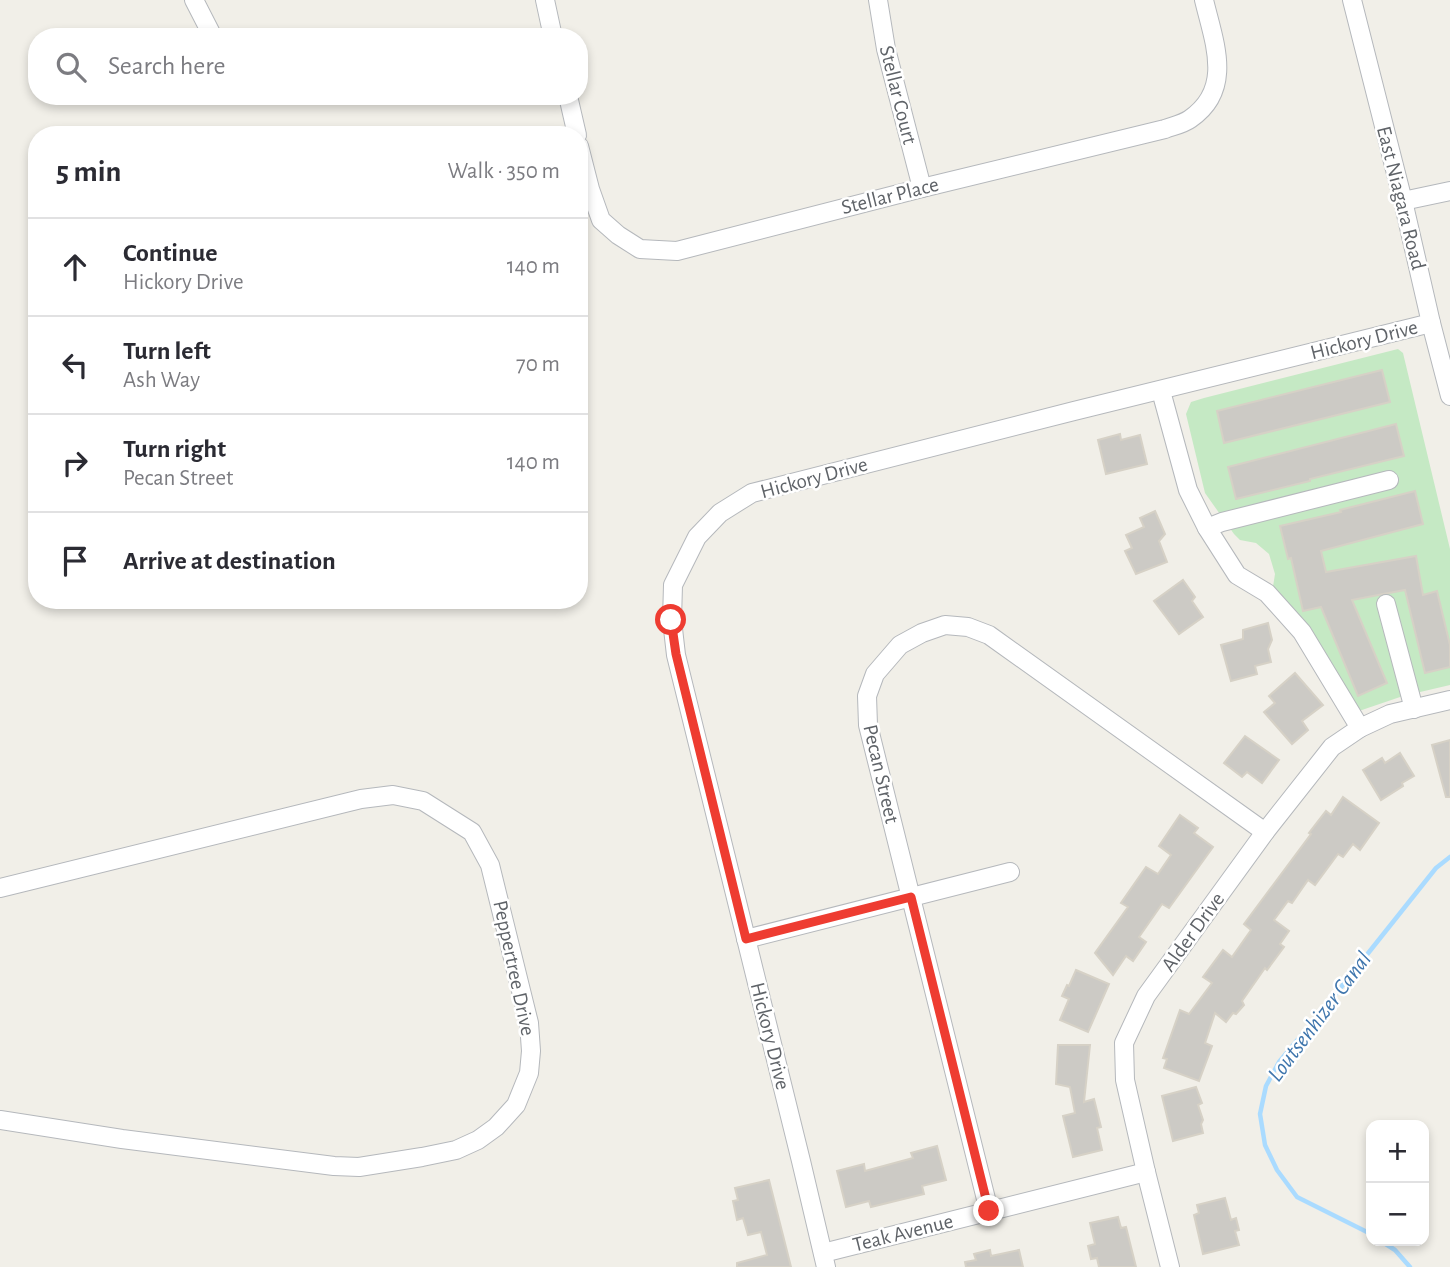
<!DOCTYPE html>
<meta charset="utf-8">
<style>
:root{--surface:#fff;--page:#f2f2f3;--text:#2b2b33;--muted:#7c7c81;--line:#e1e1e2}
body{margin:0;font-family:"Alegreya Sans",sans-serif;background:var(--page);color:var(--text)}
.controls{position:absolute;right:21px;bottom:21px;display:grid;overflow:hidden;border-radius:14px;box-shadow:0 4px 10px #0003}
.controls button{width:63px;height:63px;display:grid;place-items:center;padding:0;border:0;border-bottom:2px solid var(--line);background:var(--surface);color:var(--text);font:35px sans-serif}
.stop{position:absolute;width:21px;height:21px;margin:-16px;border:5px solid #ee3c31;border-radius:50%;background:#fff}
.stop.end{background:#ee3c31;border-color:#fff;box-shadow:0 2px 7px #0008}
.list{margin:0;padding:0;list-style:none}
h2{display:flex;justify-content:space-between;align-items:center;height:91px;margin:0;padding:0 28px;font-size:30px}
h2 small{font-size:23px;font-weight:400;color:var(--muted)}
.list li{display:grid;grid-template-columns:46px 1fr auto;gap:21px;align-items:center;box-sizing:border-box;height:98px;padding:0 28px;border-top:2px solid var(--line)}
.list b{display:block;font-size:26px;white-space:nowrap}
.list p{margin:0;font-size:23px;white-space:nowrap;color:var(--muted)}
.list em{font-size:23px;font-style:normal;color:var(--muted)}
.icon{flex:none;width:38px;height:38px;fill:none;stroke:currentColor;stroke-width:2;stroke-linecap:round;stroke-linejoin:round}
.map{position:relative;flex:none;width:1450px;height:1267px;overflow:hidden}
.search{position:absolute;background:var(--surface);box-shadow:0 4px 10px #0003;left:28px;top:28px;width:560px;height:77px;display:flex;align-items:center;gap:18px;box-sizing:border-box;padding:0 24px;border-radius:28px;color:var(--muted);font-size:26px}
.panel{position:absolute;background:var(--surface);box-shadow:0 4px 10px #0003;left:28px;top:126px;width:560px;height:483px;border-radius:28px}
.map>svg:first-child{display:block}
.green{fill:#c5e9c4}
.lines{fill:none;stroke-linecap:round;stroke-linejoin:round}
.stream{stroke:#aadbff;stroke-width:4.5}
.building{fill:#cccac5;stroke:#d6d1c6;stroke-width:2}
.minor-casing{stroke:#b5b8bc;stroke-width:20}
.minor{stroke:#fff;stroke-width:18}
.route{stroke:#ee3c31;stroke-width:9}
.labels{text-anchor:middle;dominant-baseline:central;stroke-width:5;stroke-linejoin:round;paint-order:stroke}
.street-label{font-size:21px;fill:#5f6368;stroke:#fff}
.water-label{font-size:23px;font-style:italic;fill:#3f76ad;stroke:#fff}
</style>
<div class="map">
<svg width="1450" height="1267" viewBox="0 0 1450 1267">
<rect width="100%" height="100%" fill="#f1efe8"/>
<polygon class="green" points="1398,349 1403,353 1450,549 1450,685 1403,696 1359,711 1272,593 1275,574 1269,554 1256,543 1240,540 1234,534 1205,493 1186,414 1191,402 1204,398"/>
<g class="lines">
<g class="stream">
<polyline points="1371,1234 1297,1197 1277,1170 1265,1145 1260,1114 1266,1086 1279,1062 1330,1001 1436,868 1450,857"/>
<polyline points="1381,1241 1395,1250 1410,1267"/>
</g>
</g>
<g class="building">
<polygon points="1382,370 1390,402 1224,443 1217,411"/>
<polygon points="1396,424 1404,456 1310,479 1310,481 1236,499 1228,467"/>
<polygon points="1120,434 1121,440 1140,435 1147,464 1106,474 1098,440"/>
<polygon points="1415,491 1423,524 1321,551 1326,572 1416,556 1423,595 1437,591 1450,645 1450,667 1425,673 1405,590 1352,600 1387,683 1358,696 1321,607 1303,611 1291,558 1288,559 1280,526 1341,512 1340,510"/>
<polygon points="1155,511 1165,534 1159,541 1167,562 1136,574 1125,551 1132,548 1126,535 1144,527 1140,518"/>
<polygon points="1183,580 1195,597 1192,601 1203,617 1179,634 1154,601"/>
<polygon points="1268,623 1272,640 1268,649 1271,662 1255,666 1257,674 1231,681 1221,645 1243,639 1243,630"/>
<polygon points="1295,673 1323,705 1302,721 1308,730 1292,744 1264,712 1275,703 1269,696"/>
<polygon points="1245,736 1279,760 1262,783 1247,772 1242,777 1224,763"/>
<polygon points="1450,740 1450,797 1446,797 1432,745"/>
<polygon points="1400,753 1414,776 1402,783 1403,786 1381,800 1363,770 1382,758 1385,763"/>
<polygon points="1343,797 1379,823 1360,850 1353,844 1343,857 1338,854 1315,885 1308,880 1292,903 1288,901 1274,920 1289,931 1280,944 1284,947 1267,970 1265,968 1242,1001 1244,1005 1236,1014 1233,1013 1226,1022 1215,1013 1205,1043 1212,1046 1199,1081 1164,1068 1167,1059 1163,1058 1180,1010 1189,1014 1212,983 1203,977 1223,950 1232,957 1251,930 1244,924 1311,834 1309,833 1326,811 1331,815"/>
<polygon points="1180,815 1198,828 1194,833 1213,847 1169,908 1162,904 1139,937 1146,942 1133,961 1126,956 1113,975 1095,953 1128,907 1121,903 1146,867 1158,874 1171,855 1159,846"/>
<polygon points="1076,970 1109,984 1088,1032 1060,1020 1069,999 1062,996 1067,985 1069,986"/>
<polygon points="1058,1045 1090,1045 1084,1102 1094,1099 1101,1127 1097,1128 1102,1150 1073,1157 1063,1116 1075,1113 1070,1087 1056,1084"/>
<polygon points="1196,1087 1202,1103 1198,1105 1203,1120 1201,1124 1203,1133 1173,1141 1162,1096"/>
<polygon points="937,1146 946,1180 922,1186 924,1194 871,1207 869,1201 846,1207 837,1171 864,1164 865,1171 913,1158 911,1153"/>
<polygon points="769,1180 791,1267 737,1267 737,1263 767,1255 761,1232 748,1235 743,1218 737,1220 733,1201 738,1200 735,1188"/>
<polygon points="1225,1198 1231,1220 1236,1218 1239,1230 1235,1231 1239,1245 1203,1254 1194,1215 1199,1213 1197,1205"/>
<polygon points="1118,1217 1121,1228 1126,1227 1136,1267 1099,1267 1097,1258 1091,1259 1088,1246 1095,1244 1090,1223"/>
<polygon points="990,1250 991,1256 1019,1250 1023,1267 966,1267 965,1262 976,1260 974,1254"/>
</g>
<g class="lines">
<defs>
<g id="minor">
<polyline points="194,0 213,37"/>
<polyline points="545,0 553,37"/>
<polyline points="878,0 886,49 922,188"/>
<polyline points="1352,0 1403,201 1431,323 1450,396"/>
<polyline points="568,96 577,135"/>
<path d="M579,146l11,43 11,31 17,15 22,14 37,2 245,-63 243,-59c8,-3 18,-5 25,-10 44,-30 24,-77 14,-119"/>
<polyline points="1403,201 1450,191"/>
<polyline points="1161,391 1188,490 1207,528 1237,575 1267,593 1302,632 1360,728"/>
<polyline points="1207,528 1222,522 1389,480"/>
<polyline points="1386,604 1414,709"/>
<polyline points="0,888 361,799 393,795 423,801 472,832 490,865 529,1023 531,1051 529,1073 516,1105 496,1127 478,1140 456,1150 422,1157 359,1167 334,1166 122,1139 0,1120"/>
<polyline points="746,939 1010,872"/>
<polyline points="989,1211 868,725 867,696 875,674 900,645 922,633 945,625 968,627 989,635 1265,832"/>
<polyline points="823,1253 1146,1172"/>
<polyline points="826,1267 801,1161 676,655 672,620 673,585 697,537 720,513 752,493 1074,411 1431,323"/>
<polyline points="1170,1267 1146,1172 1125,1080 1124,1043 1146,996 1265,832 1332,747 1360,728 1390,714 1450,700"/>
</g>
</defs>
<use href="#minor" class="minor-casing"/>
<use href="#minor" class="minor"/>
</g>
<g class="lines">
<polyline class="route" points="671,620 676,654 746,939 911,897 989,1211"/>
</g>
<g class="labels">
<g class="street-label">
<text transform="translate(898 95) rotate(76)">Stellar Court</text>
<text transform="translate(890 196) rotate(-14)">Stellar Place</text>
<text transform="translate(1401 198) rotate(76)">East Niagara Road</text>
<text transform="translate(1364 340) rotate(-14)">Hickory Drive</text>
<text transform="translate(814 478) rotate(-15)">Hickory Drive</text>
<text transform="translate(881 774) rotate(77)">Pecan Street</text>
<text transform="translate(1193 932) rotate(-54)">Alder Drive</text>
<text transform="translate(514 968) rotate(78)">Peppertree Drive</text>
<text transform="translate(770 1036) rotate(76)">Hickory Drive</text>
<text transform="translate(903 1233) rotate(-14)">Teak Avenue</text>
</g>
<g class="water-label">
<text transform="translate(1320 1017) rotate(-53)">Loutsenhizer Canal</text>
</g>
</g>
</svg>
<div class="controls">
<button>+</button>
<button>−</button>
</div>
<div class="stop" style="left:671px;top:620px"></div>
<div class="stop end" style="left:989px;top:1211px"></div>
<div class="search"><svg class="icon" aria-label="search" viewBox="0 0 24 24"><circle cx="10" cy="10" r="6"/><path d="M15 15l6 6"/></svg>Search here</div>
<section class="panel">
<h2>5 min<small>Walk · 350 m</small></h2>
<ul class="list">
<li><svg class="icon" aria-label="ahead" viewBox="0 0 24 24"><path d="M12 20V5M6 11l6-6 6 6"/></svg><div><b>Continue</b><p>Hickory Drive</p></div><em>140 m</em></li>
<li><svg class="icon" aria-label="left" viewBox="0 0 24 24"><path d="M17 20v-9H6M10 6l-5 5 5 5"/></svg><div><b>Turn left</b><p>Ash Way</p></div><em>70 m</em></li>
<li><svg class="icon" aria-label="right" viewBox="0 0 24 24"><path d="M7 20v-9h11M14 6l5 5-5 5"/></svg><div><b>Turn right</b><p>Pecan Street</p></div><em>140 m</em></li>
<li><svg class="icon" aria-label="arrive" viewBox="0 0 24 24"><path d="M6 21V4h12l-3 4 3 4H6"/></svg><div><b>Arrive at destination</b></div></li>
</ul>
</section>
</div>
